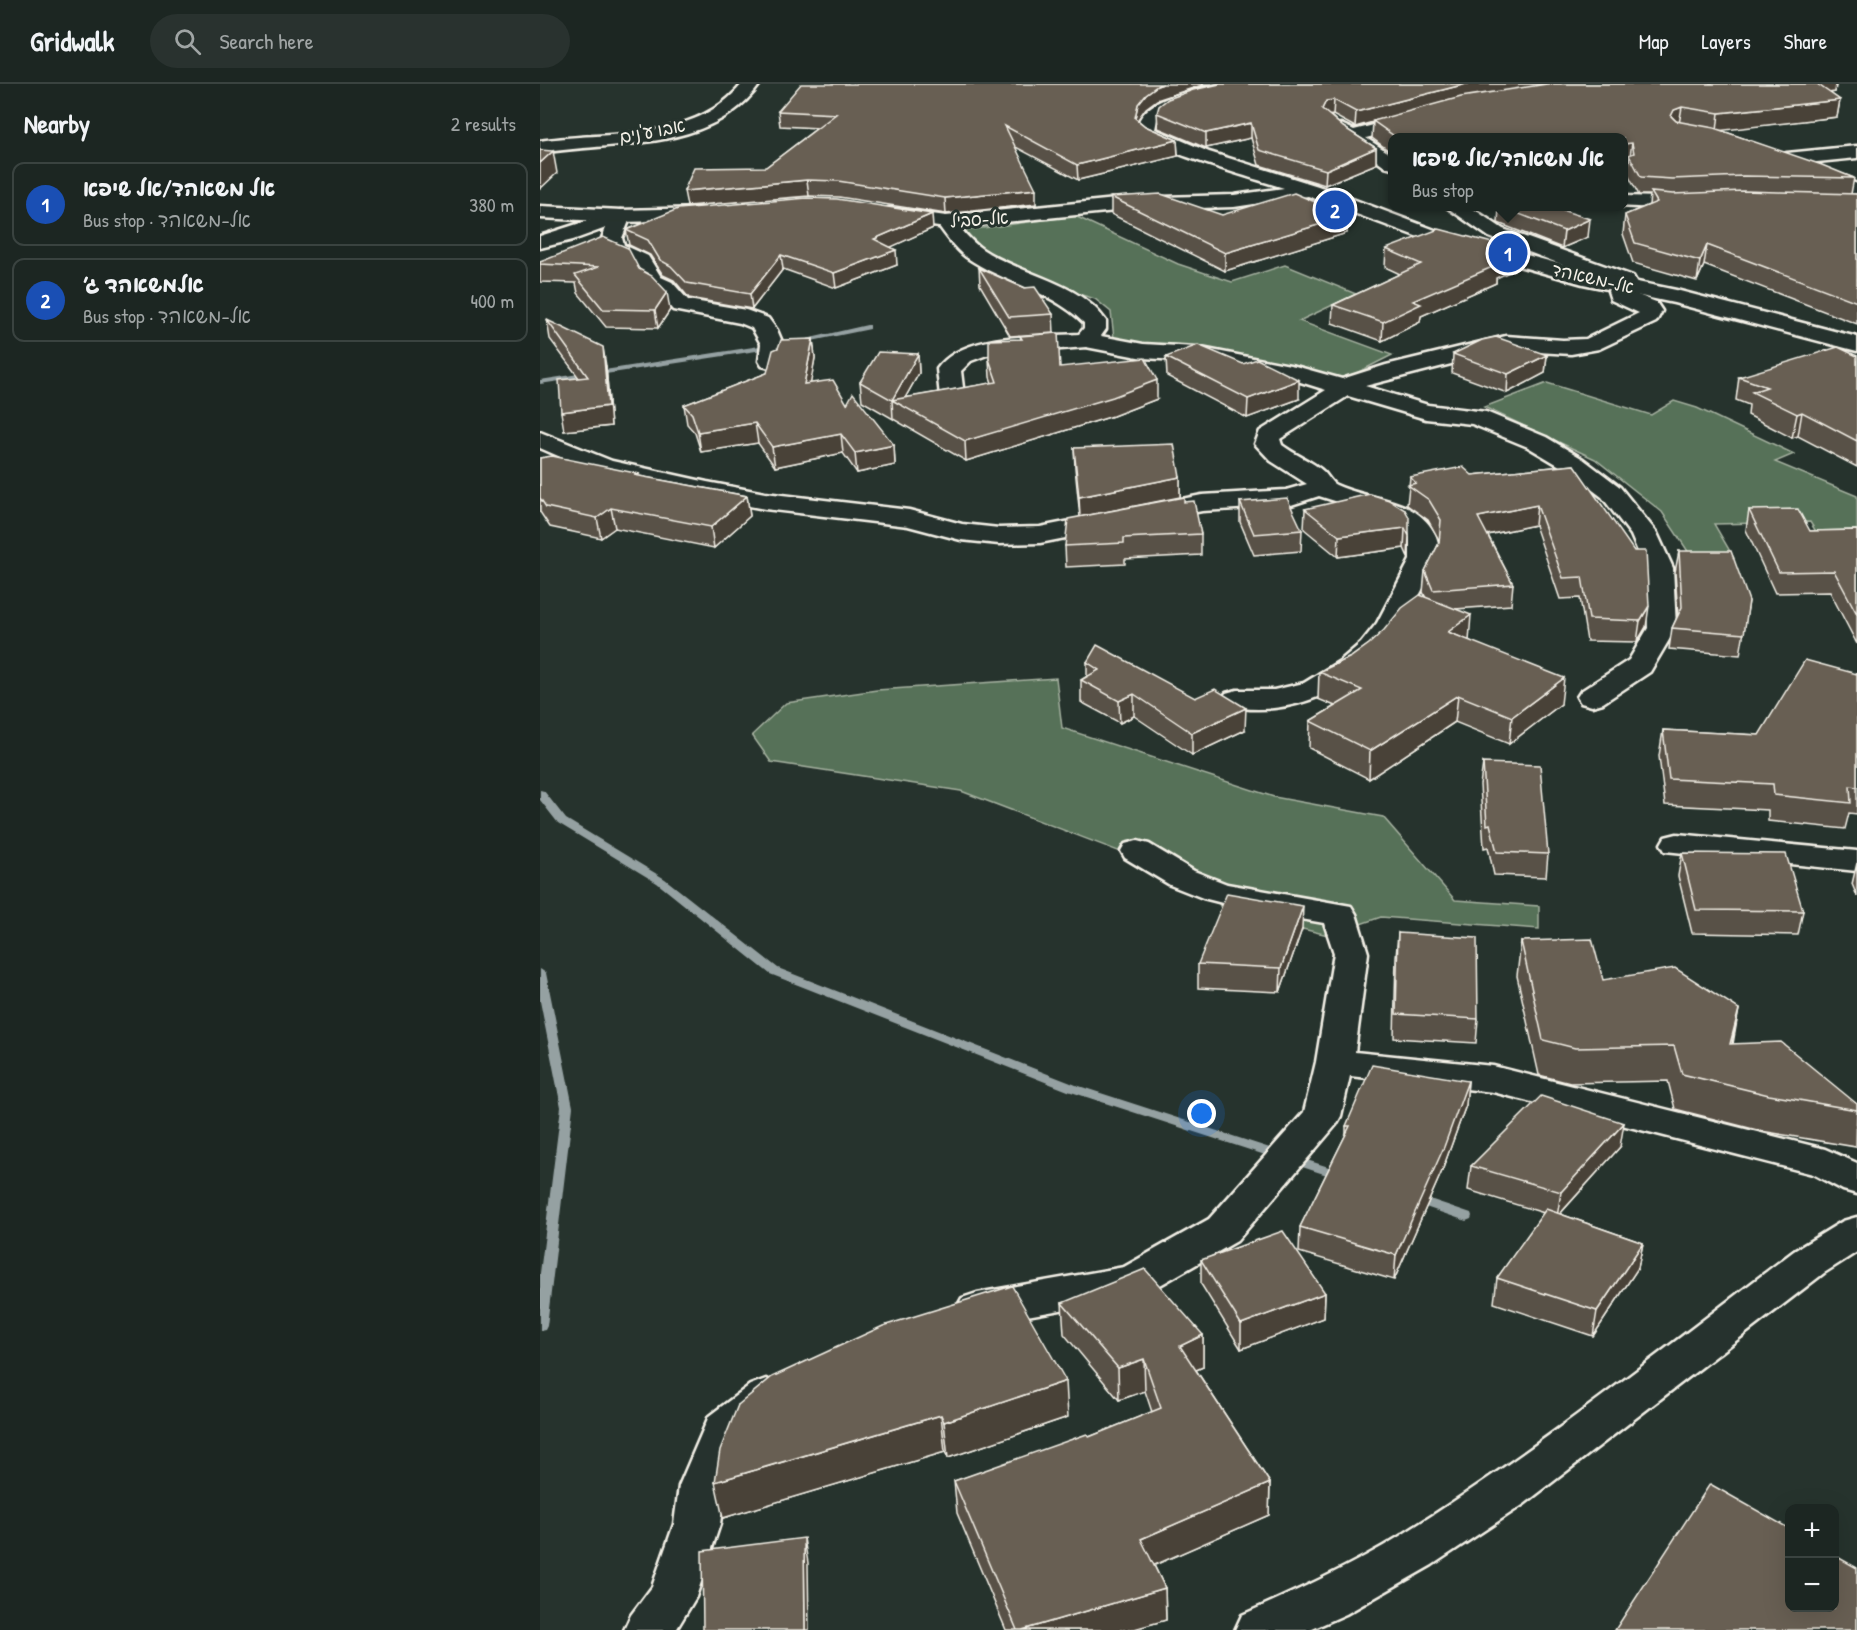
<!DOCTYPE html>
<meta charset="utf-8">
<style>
:root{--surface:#1c2622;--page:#29322f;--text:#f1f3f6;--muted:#a0a5a5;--line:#3a4340;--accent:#bca0f2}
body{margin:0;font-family:"Patrick Hand","Playpen Sans Hebrew",sans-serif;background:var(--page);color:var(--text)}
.controls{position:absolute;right:18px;bottom:18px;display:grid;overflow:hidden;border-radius:12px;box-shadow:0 6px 24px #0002}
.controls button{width:54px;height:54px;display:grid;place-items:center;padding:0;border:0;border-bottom:2px solid var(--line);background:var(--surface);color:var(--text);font:30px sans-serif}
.you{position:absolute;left:662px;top:1030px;width:21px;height:21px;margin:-15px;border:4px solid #fff;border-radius:50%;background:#1a73e8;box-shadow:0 0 0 9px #1a73e833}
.badge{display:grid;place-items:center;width:39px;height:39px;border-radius:50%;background:var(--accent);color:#fff;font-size:20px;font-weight:700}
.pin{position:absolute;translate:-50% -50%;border:3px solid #fff;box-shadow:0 2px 6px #0006}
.popup{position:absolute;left:848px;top:49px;width:240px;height:78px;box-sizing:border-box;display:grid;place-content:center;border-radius:12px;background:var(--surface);filter:drop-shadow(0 2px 4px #0005);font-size:20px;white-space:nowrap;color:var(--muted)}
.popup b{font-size:22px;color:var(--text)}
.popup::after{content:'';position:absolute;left:50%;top:100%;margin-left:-12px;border:12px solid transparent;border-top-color:var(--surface)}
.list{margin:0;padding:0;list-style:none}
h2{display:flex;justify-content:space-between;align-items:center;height:78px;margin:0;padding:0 24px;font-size:26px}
h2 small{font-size:20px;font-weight:400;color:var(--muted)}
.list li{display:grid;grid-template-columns:39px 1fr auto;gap:18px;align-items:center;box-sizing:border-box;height:84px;margin:0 12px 12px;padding:0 12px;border:2px solid var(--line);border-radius:12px}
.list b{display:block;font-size:22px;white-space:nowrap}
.list p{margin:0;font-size:20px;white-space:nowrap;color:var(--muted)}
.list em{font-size:20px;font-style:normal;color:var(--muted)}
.icon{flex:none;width:33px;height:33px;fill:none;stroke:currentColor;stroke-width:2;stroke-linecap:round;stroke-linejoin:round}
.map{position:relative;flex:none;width:1317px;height:1546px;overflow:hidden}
header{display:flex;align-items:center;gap:36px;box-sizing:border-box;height:84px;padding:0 30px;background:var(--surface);border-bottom:2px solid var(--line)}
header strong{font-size:28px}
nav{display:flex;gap:33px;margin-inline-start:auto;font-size:21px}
.search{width:420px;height:54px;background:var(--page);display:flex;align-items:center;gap:15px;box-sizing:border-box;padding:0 21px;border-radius:33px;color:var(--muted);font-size:22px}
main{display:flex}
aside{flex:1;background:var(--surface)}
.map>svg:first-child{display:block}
.green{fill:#567158;stroke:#a5b1a0;stroke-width:1.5}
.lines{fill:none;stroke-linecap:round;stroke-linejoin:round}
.stream{fill:#95a1a2;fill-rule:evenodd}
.minor-casing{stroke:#f4f1e8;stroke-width:5}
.tertiary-casing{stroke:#f4f1e8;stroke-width:5}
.minor{fill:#26332d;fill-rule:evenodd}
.tertiary{fill:#26332d;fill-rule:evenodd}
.wall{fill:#595147;stroke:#f4f1e8;stroke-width:1.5}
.shaded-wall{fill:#494239;stroke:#f4f1e8;stroke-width:1.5}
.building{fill:#685e52;stroke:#f4f1e8;stroke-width:1.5}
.labels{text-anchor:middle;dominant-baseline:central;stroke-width:6;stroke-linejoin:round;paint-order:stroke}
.far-street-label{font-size:18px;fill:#f4f1e8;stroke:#26332d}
</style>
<header>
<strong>Gridwalk</strong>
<div class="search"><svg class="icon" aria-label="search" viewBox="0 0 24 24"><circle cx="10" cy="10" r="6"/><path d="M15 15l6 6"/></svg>Search here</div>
<nav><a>Map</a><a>Layers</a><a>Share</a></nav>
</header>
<main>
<aside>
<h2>Nearby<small>2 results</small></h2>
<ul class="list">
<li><span class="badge" style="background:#1a4fb4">1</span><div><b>אל משאהד/אל שיפא</b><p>Bus stop · אל-משאהד</p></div><em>380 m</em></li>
<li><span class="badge" style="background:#1a4fb4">2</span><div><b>אלמשאהד ג׳</b><p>Bus stop · אל-משאהד</p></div><em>400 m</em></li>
</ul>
</aside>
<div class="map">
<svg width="1317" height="1546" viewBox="0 0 1317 1546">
<rect width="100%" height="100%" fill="#26332d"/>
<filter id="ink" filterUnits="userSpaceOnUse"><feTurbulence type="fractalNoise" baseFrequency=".0167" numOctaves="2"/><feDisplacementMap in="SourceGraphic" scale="12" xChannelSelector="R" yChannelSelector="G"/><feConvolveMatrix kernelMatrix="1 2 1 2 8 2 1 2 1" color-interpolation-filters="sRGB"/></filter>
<g filter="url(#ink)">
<g class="green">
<polygon points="535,132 638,180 692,198 745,181 816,210 759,237 852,271 803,296 692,269 606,265 574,254 571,228 555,215 512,202 423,165 427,146"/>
<polygon points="1007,299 1111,331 1134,317 1157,324 1254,370 1235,378 1317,412 1317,458 1282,457 1270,438 1174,440 1194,474 1153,475 1122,428 1055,375 944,323"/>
<polygon points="516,594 522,644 734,713 843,733 915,816 999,822 999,845 841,833 788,851 682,826 670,802 421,707 231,678 212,651 246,619 337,606"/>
</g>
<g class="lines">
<g class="stream">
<polygon points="327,241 330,241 330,245 257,260 253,258"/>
<polygon points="233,260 237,262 236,264 0,300 0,296"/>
<polygon points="0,706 4,707 26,735 125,795 238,884 536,1001 804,1088 806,1091 804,1094 800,1096 796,1094 528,1007 230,890 117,799 18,739 0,716"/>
<polygon points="0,885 6,889 33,1023 7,1242 5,1246 0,1247 0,1189 21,1023 0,917"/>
<polygon points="875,1110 931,1129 932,1132 931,1135 926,1137 871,1118 869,1115 871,1112"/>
</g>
<defs>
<g id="minor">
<path d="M202,0h18c-48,69 -148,57 -220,69v-12c66,-10 155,2 202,-57z"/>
<polygon points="877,30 883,31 886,35 883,39 826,54 852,71 852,85 845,83 792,45 795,41 801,40 814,46"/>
<polygon points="1317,62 1317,74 1247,81 1240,79 1238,75 1240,71 1247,69"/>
<polygon points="1271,80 1317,100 1317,113 1264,90 1261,86 1264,82"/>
<polygon points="1084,112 1153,114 1160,116 1163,120 1160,124 1153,126 1078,122 1084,122"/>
<path d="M905,122h24l34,23 130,47 4,7 -7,9 26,10 6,9 -6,11 -57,27 -28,5 -65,-4 -141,36 63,19 58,7 60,25 37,22 37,28 37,46 16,35 3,60 -26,44 -47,31 -11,3 -11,-3 -4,-6 4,-6 48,-31 19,-32 -3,-60 -14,-33 -29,-38 -37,-28 -37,-22 -56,-23 -46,-5 -78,-23 -68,43 2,6c13,10 30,16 42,27 4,4 7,11 12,13 34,16 79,11 99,49 9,19 -4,39 -13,56 -12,23 -23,46 -41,65 -37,39 -101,64 -155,50l-4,-6 4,-6 11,-3h37l30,-7 36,-22 21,-18 16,-20 33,-63v-23l-5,-8 -16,-11 -70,-22 -31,10 -86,5 -162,32 -41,1 -38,-4 -53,-14 -143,-17 -58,-11 -112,-26 -55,-24v-16l72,29 95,21 58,11 144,17 53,14 37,4 41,-1 162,-32 84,-5 21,-6 -36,-23 -16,-17 5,-13 66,-41 -35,-11 -95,-18 -53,-3 -57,-11 -99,8 -16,6 -10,10 3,25 -4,5 -8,2 -8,-2 -4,-5 -3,-27c26,-37 100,-32 142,-35l5,-6v-5c-33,-33 -81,-40 -118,-66 -12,-9 -21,-23 -30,-35l3,-4h14c8,11 17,23 29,31 38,26 97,32 124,72v8l-5,7 42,8 53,3 99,19 47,13 44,-14 120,-29 57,4 23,-1 53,-26 -28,-13 -3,-9 5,-7 -124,-47z"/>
<polygon points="81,126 88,128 91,132 82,154 84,161 108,172 121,193 132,198 148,216 206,226 228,234 237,246 243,260 241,277 238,282 230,284 222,282 219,277 221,260 212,244 200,239 133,226 116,208 104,202 93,180 67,168 62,154 66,144 33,156 0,164 0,152"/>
<polygon points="1137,750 1317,767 1317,787 1125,767 1121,760 1125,753"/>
<polygon points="597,757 609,760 654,787 687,800 811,822 816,830 828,869 815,968 953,982 1285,1065 1317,1079 1317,1110 1303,1106 1273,1090 953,1008 810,992 801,1032 796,1041 697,1157 608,1208 593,1213 437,1241 422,1236 416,1225 422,1214 437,1209 584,1183 669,1135 764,1028 776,978 794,869 784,839 710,826 663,814 630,801 585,774 581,767 585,760"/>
<path d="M1317,1133v35l-33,21 -300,231 -92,61 -86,49 -36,16h-75l7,-15c54,-24 108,-48 158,-79 138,-86 265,-188 394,-285l49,-30z"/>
<polygon points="226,1295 242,1301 248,1313 242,1325 203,1356 185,1402 180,1440 156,1513 136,1546 84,1546 91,1531 112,1503 134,1440 139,1402 169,1332 210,1301"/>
</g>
<g id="tertiary">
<path d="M684,0h37l-3,4 -66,14 -25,10 -10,7 -2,10 54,23 109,34 125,47 151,40 82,17 181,47v14l-183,-48 -91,-19 -154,-43 -121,-45 -74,11 -108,3 -180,18 -57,-8 -7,-2 -3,-4 3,-4 7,-2 57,8 180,-18 108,-3 50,-7c-27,-9 -134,-38 -147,-57 1,-34 61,-42 87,-47z"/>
<polygon points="0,122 81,126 164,124 171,126 174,130 171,134 164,136 81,138 0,134"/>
</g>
</defs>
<use href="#minor" class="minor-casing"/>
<use href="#tertiary" class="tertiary-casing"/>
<use href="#minor" class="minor"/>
<use href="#tertiary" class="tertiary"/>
</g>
<g class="wall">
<polygon points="680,0 1296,0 1295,8 1290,9 1300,16 1297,33 1180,46 1314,94 1311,110 1317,110 1317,240 1164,181 1157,197 1093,179 1083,150 1085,131 1109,121 1110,111 1099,111 1087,89 1089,77 1083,54 852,54 852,69 832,54 833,38 815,43 793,31 790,31 803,43 836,64 836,80 785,101 719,81 711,54 666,64 618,44 617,29"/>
<polygon points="659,2 617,16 606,24 598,35 598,36 605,42 637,56 638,72 538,96 474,62 496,120 406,130 299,113 269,112 147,122 226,83 277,44 240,42 238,27"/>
<polygon points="571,113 682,131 808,132 807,149 685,187 571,130"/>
<polygon points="959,123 1012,123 1048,153 1022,164 958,139"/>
<polygon points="393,144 350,163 357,181 296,204 243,185 212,225 149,214 134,196 123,191 110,171 89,161 86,146"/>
<polygon points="846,165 978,184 956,194 956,199 881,232 880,238 842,257 792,239 793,221 860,190 845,183"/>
<polygon points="0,178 99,185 130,226 118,244 66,243 38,209 36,199 0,198"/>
<polygon points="439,184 484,204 513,230 514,249 470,252 440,201"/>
<polygon points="7,236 66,282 71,342 24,347 39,294 10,255"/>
<polygon points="480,252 520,283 617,315 573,332 426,377 322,317 320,298 378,270 379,289 365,314 452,299 450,293 449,275 481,255"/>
<polygon points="273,255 275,274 270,299 307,320 354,361 355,381 317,389 303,369 235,383 218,359 161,368 155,349 147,340 144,321 227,289"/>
<polygon points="913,270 1007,271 1005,289 967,309 912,289"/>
<polygon points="1317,272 1317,383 1258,352 1252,354 1208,331 1209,321 1196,316 1199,293"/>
<polygon points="626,273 759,315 707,334 627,292"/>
<polygon points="534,364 640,393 640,413 644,418 661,450 661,471 585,475 585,480 526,483 525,462 540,433 535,384"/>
<polygon points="0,374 207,412 210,432 174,464 75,444 61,454 10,443 0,428"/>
<polygon points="1034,381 1106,543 1097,558 1047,557 1040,514 1020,515 995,441 948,451 973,500 971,521 916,525 929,556 1021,620 969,660 915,638 829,695 769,664 770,637 795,622 778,615 779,588 811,573 829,560 886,514 883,508 885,487 899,459 899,456 888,436 867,421 870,393 932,391"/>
<polygon points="700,418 762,446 761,467 714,471 700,438"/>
<polygon points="765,425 865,426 869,452 868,473 864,464 798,473 764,445"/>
<polygon points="1209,426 1270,447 1317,446 1317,560 1290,508 1235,509 1206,446"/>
<polygon points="1139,467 1209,517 1200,571 1129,565 1132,544 1138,531 1135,488"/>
<polygon points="547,578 705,646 652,671 594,632 580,639 541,618 541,596 547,592"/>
<polygon points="1317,590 1317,730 1309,729 1305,745 1228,737 1228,726 1125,721 1119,672 1123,646 1219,651"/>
<polygon points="943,679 1008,770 1006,793 954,791 948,763 944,764 940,701"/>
<polygon points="1142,769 1263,827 1258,851 1152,849 1138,792"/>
<polygon points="1317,779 1317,812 1312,800"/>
<polygon points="762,845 740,908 658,904 658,880"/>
<polygon points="858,849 938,935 936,959 854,954 856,873"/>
<polygon points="981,857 1063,896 1199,925 1193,960 1317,1020 1316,1063 1221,1047 1135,1025 1128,997 1030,999 999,991 977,892"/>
<polygon points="928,997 926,1021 902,1087 854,1196 759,1168 760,1143 806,1050 806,1042"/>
<polygon points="1080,1063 1020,1130 1103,1159 1098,1184 1053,1252 954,1219 957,1194 1004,1129 928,1106 931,1082"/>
<polygon points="661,1176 785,1209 784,1234 701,1265 661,1200"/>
<polygon points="522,1219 663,1251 663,1283 656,1286 730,1399 729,1431 614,1481 625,1504 626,1536 591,1546 466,1546 417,1429 414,1397 549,1353 612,1328 605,1307 579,1316 524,1250"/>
<polygon points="198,1321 528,1333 408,1374 405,1368 183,1434"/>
</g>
<g class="shaded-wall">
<polygon points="623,0 672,0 659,2 617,16 606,24 598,35 596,49 595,34 598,20 606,10 617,2"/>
<polygon points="926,0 1008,0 833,37 833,38 815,43 816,28"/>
<polygon points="1269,0 1296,0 1295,8 1267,12"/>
<polygon points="794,16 793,31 786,32 782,25 786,17"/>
<polygon points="1300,16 1297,33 1177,47 1179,29"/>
<polygon points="1142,23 1139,40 1131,32 1134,26"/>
<polygon points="711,39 711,54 666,64 666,49"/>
<polygon points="637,56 638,72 538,96 537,81"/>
<polygon points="1092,59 1089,77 1083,78 1083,60"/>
<polygon points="836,64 836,80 785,101 786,86"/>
<polygon points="13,67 17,89 0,105 0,79"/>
<polygon points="267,96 269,112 147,122 144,107"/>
<polygon points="496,105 496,120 406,130 405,114"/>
<polygon points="392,130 393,144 336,170 334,155"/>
<polygon points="808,132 807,149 685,187 685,169"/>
<polygon points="1050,135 1048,153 1022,164 1024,147"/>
<polygon points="1167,161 1164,181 1157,197 1160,177"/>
<polygon points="356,166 357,181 296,204 294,189"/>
<polygon points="979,166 978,184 956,194 956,199 881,232 880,238 842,257 843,238 873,217 951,179"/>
<polygon points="241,171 243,185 212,225 210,210"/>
<polygon points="127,208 130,226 118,244 115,226"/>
<polygon points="273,255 275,274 267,320 264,300"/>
<polygon points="63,263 66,282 71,342 24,347 21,328 68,322"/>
<polygon points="378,270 379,289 361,321 352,316 353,335 352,316"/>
<polygon points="1007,271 1005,289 967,309 968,290"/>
<polygon points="617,296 617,315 573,332 426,377 425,357"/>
<polygon points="759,296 759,315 707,334 708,315"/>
<polygon points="1262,328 1258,352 1252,354 1257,330"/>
<polygon points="215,339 218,359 161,368 158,348"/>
<polygon points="301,350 303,369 235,383 232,363"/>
<polygon points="354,361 355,381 317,389 315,369"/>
<polygon points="640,393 640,413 540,433 539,413"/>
<polygon points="207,412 210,432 174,464 171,443"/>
<polygon points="997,421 995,441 937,453 938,433"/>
<polygon points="71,424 75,444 61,454 57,434"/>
<polygon points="865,444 864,464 798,473 799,452"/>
<polygon points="1109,522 1106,543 1097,558 1100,537"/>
<polygon points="931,531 929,557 908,548"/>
<polygon points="1024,594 1021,620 969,660 972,633"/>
<polygon points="594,610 594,632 580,639 579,617"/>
<polygon points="918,611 915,638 829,695 830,667"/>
<polygon points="706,624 705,646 652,671 652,649"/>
<polygon points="763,822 762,845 740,908 741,884"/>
<polygon points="1199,925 1192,960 1190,960"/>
<polygon points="928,997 926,1021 902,1087 854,1196 856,1171"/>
<polygon points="1084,1039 1080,1063 1017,1133 1021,1108"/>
<polygon points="1103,1159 1098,1184 1053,1252 1057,1227"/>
<polygon points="785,1209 784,1234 701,1265 701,1240"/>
<polygon points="663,1251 663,1283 640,1293 640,1262"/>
<polygon points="604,1275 605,1307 579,1316 578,1284"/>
<polygon points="526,1297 528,1333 408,1374 404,1338"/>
<polygon points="401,1331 405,1368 183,1434 175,1398"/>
<polygon points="730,1399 729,1431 601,1487 601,1455"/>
<polygon points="264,1454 268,1479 269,1546 265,1546"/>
<polygon points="625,1504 626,1536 591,1546 482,1546"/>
</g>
<g class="building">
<polygon points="261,0 623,0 617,2 606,10 598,20 595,34 605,42 637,56 537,81 465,42 496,105 405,114 298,97 267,96 144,107 154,84 226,83 296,30 238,27"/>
<polygon points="680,0 926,0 816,28 794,16 786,17 782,25 803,43 836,64 786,86 719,66 711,39 666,49 617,29 619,22 628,15 653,6"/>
<polygon points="1007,0 1277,0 1300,16 1179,29 1142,23 1134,26 1131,32 1136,37 1174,44 1282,81 1314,94 1203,92 1132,95 1101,93 1089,71 1094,69 1092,59 1083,60 1083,54 854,54 854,52 833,37 921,13"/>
<polygon points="0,66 13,67 0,79"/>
<polygon points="1203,107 1317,110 1317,218 1167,161 1160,177 1095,159 1085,131 1117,118 1111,108 1133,110"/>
<polygon points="754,109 808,132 685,169 571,113 621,110 682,131"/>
<polygon points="267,114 297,115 392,130 334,155 356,166 294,189 241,171 210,210 147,199 131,182 120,176 108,156 86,146 138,125"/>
<polygon points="961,123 1012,123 1050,135 1024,147"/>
<polygon points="899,145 979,166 951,179 957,181 873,217 881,220 843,238 793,221 881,180 846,165"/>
<polygon points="63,153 88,164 99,185 112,192 127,208 115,226 63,225 35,191 59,183 0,180 0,178"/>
<polygon points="439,184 484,204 495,203 513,230 469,233"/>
<polygon points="7,236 63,263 68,322 21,328 19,296 48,293"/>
<polygon points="518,249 520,283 605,274 617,296 573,313 425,357 352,316 457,298 449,275 449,256 482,255 480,252"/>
<polygon points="956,253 1007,271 968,290 913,270 942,256"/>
<polygon points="273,255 264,300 293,296 307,320 313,309 354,361 315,369 301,350 232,363 215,339 158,348 152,330 144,321 227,289 233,266 238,264 241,256"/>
<polygon points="658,261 703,280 717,275 759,296 708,315 626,273"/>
<polygon points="1298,263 1317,272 1317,357 1262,328 1257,330 1212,308 1227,303 1199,293"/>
<polygon points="338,268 378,270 352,316 320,298"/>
<polygon points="634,360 640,393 539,413 534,364"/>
<polygon points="12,372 100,390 94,391 207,412 171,443 71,424 57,434 6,423 0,414 0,374"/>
<polygon points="1034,381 1094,467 1106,467 1109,522 1100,537 1049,535 1042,493 1023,494 997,421 938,433 973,500 893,506 885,487 899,459 901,436 889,416 868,401 876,399 870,393 923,383 932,391"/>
<polygon points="830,410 849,416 865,426 869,433 869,452 865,444 799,452 765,425"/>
<polygon points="644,413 644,418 654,417 661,450 584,454 584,459 525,462 528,435"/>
<polygon points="747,414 762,446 714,450 700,418"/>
<polygon points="1258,425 1270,447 1317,446 1317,530 1294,487 1239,488 1209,426"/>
<polygon points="1139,467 1191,467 1209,517 1204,550 1132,544 1142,523"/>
<polygon points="880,511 931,531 908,548 1024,594 972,633 918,611 830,667 770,637 822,606 779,588 811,573 829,560 844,546 862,524"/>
<polygon points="557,561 655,614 675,605 706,624 652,649 594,610 579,617 541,596 559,586 547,578"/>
<polygon points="1265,576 1317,590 1317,703 1310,702 1311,719 1234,711 1233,700 1129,695 1123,646 1219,651"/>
<polygon points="943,679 1000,681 1008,770 957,768 950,740 947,741"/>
<polygon points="1142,769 1246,770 1263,827 1156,826"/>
<polygon points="687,809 763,822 741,884 658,880"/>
<polygon points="858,849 937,854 938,935 856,930"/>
<polygon points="1052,855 1063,896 1135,884 1199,925 1190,960 1241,958 1317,1020 1317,1026 1229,1011 1142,990 1134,962 1035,964 1003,956 981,857"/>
<polygon points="832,981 928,997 904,1063 856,1171 760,1143 810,1042 806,1042"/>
<polygon points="1001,1012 1084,1039 1021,1108 931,1082"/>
<polygon points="1006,1125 1103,1159 1057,1227 957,1194"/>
<polygon points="743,1147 785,1209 701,1240 661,1176"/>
<polygon points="605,1185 663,1251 640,1262 730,1399 601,1455 625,1504 482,1546 477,1546 414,1397 547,1350 549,1353 621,1324 604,1275 578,1284 522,1219"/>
<polygon points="472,1202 526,1297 404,1338 401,1331 175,1398 180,1366 198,1321 232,1293 343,1242"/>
<polygon points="1170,1400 1250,1445 1250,1524 1294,1524 1294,1471 1317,1484 1317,1546 1075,1546"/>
<polygon points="264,1454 265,1546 163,1546 162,1467"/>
</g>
</g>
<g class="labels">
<g class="far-street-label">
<text transform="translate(112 47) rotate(-11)">אבו ע'נים</text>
<text transform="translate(439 135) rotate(-4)">אל-סביל</text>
<text transform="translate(1053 194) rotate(13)">אל-משאהד</text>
</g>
</g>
</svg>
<div class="controls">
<button>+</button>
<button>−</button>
</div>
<div class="you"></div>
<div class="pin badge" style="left:968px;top:169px;background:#1a4fb4">1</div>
<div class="popup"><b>אל משאהד/אל שיפא</b>Bus stop</div>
<div class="pin badge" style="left:795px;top:126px;background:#1a4fb4">2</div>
</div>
</main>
